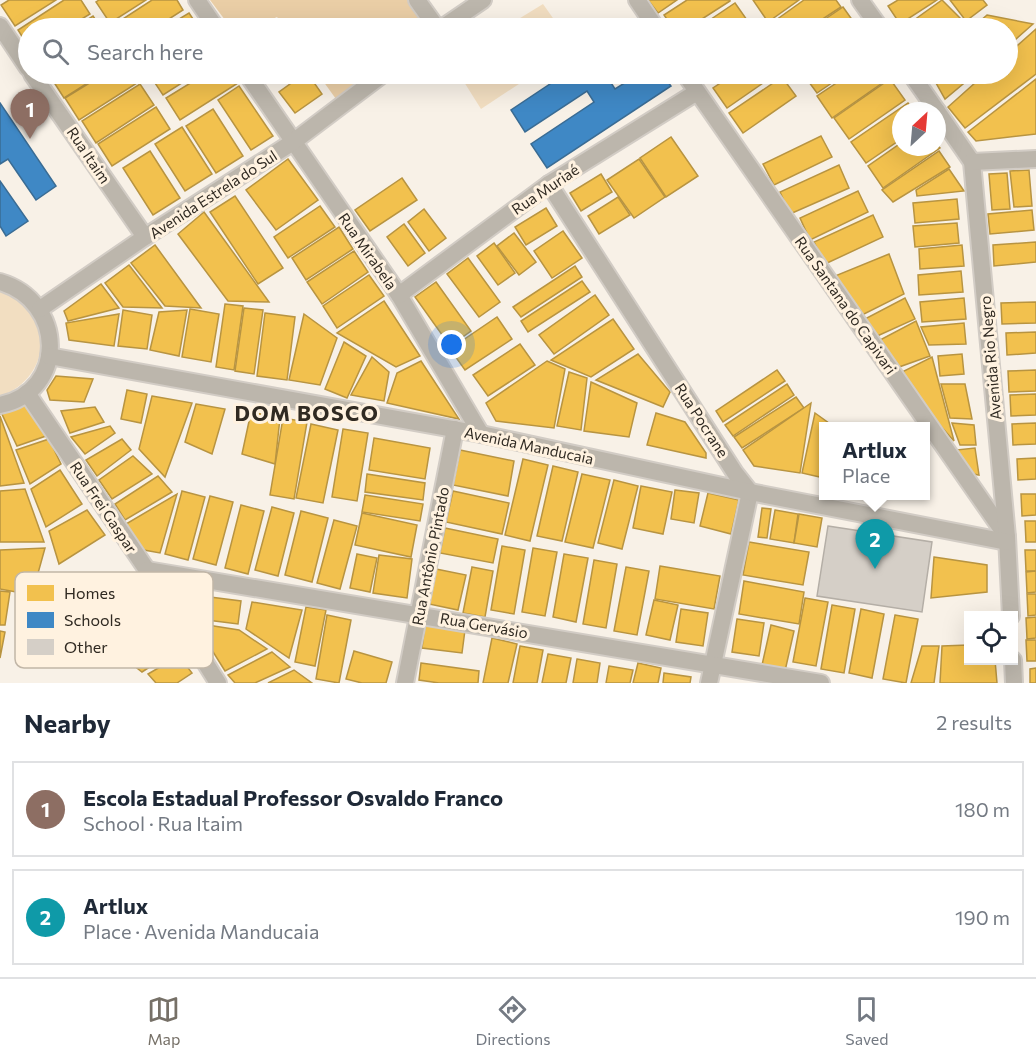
<!DOCTYPE html>
<meta charset="utf-8">
<style>
:root{--surface:#fff;--page:#f6f6f7;--text:#1f2937;--muted:#747a83;--line:#e0e1e3;--accent:#767067}
body{margin:0;font-family:Commissioner,sans-serif;background:var(--page);color:var(--text)}
.controls{position:absolute;right:18px;bottom:18px;display:grid;overflow:hidden;border-radius:0px;box-shadow:0 6px 24px #0002}
.controls button{width:54px;height:54px;display:grid;place-items:center;padding:0;border:0;border-bottom:2px solid var(--line);background:var(--surface);color:var(--text);font:30px sans-serif}
.compass{position:absolute;left:892px;top:102px;width:54px;height:54px;border-radius:50%;background:var(--surface);box-shadow:0 6px 24px #0002;rotate:26deg}
.you{position:absolute;left:452px;top:345px;width:21px;height:21px;margin:-15px;border:4px solid #fff;border-radius:50%;background:#1a73e8;box-shadow:0 0 0 9px #1a73e833}
.badge{display:grid;place-items:center;width:39px;height:39px;border-radius:50%;background:var(--accent);color:#fff;font-size:20px;font-weight:700}
.pin{position:absolute;translate:-50% -50px;filter:drop-shadow(0 2px 3px #0008)}
.pin::after{content:'';position:absolute;top:32px;width:21px;height:18px;background:inherit;clip-path:polygon(0 0,100% 0,50% 100%)}
.popup{position:absolute;left:819px;top:422px;width:111px;height:78px;box-sizing:border-box;display:grid;place-content:center;border-radius:0px;background:var(--surface);filter:drop-shadow(0 2px 4px #0005);font-size:20px;white-space:nowrap;color:var(--muted)}
.popup b{font-size:22px;color:var(--text)}
.popup::after{content:'';position:absolute;left:50%;top:100%;margin-left:-12px;border:12px solid transparent;border-top-color:var(--surface)}
.list{margin:0;padding:0;list-style:none}
h2{display:flex;justify-content:space-between;align-items:center;height:78px;margin:0;padding:0 24px;font-size:26px}
h2 small{font-size:20px;font-weight:400;color:var(--muted)}
.list li{display:grid;grid-template-columns:39px 1fr auto;gap:18px;align-items:center;box-sizing:border-box;height:96px;margin:0 12px 12px;padding:0 12px;border:2px solid var(--line);border-radius:0px}
.list b{display:block;font-size:22px;white-space:nowrap}
.list p{margin:0;font-size:20px;white-space:nowrap;color:var(--muted)}
.list em{font-size:20px;font-style:normal;color:var(--muted)}
.icon{flex:none;width:33px;height:33px;fill:none;stroke:currentColor;stroke-width:2;stroke-linecap:round;stroke-linejoin:round}
.map{position:relative;flex:none;width:1036px;height:683px;overflow:hidden}
.search{position:absolute;background:var(--surface);box-shadow:0 6px 24px #0002;left:18px;right:18px;top:18px;height:66px;display:flex;align-items:center;gap:15px;box-sizing:border-box;padding:0 21px;border-radius:33px;color:var(--muted);font-size:22px}
.sheet{height:294px;background:var(--surface)}
nav{display:flex;justify-content:space-around;align-items:center;box-sizing:border-box;height:84px;border-top:2px solid var(--line);background:var(--surface);font-size:16px;color:var(--muted)}
nav a{display:grid;justify-items:center;gap:3px}
nav .on{color:var(--accent)}
.map>svg:first-child{display:block}
.green{fill:#f2dec1}
.forest{fill:#eacea6}
.homes{fill:#f2c14e;stroke:#b89441;stroke-width:1.5}
.schools{fill:#3f88c5;stroke:#3a6c94;stroke-width:1.5}
.building{fill:#d5cfc7;stroke:#b4aea6;stroke-width:1.5}
.lines{fill:none;stroke-linecap:round;stroke-linejoin:round}
.street-casing{stroke:#d2ccc5;stroke-width:20}
.street{stroke:#bcb6ac;stroke-width:16}
.labels{text-anchor:middle;dominant-baseline:central;stroke-width:6;stroke-linejoin:round;paint-order:stroke}
.street-label{font-size:15px;fill:#302a22;stroke:#fff2e0}
.district-label{font-size:21px;font-weight:bold;letter-spacing:1.5px;fill:#302a22;stroke:#fff2e0}
.key{fill:#fff2e0;stroke:#c1b6a7;stroke-width:1.5}
.key-label{font-size:16px;fill:#302a22}
</style>
<div class="map">
<svg width="1036" height="683" viewBox="0 0 1036 683">
<rect width="100%" height="100%" fill="#f8f1e7"/>
<g class="green">
<polygon points="543,4 560,28 504,28"/>
<polygon points="459,74 534,74 481,109"/>
<path d="M0,290c56,15 54,88 0,106z"/>
</g>
<g class="forest">
<polygon points="210,0 409,0 429,26 426,28 286,28 277,17 252,28 231,28"/>
<polygon points="318,74 368,74 336,99"/>
</g>
<g class="homes">
<polygon points="9,0 56,0 15,26 1,5"/>
<polygon points="64,0 81,0 90,14 67,28 28,28 28,46 18,30"/>
<polygon points="99,0 146,0 110,23 96,2"/>
<polygon points="152,0 177,0 183,10 155,28 113,28 112,26"/>
<polygon points="648,0 677,0 658,13"/>
<polygon points="687,0 730,0 730,1 688,28 673,28 664,15"/>
<polygon points="753,0 799,0 768,22"/>
<polygon points="804,0 836,0 841,7 809,28 772,28 769,25"/>
<polygon points="898,0 937,0 900,24 888,6"/>
<polygon points="942,0 967,25 964,28 903,28"/>
<polygon points="950,0 983,0 987,5 966,21"/>
<polygon points="735,3 747,20 734,28 698,28"/>
<polygon points="843,7 858,28 812,28"/>
<polygon points="189,13 199,28 164,28"/>
<polygon points="987,15 1033,24 1008,46 1008,28 972,28"/>
<polygon points="93,16 101,28 74,28"/>
<polygon points="1036,29 1036,74 965,128 948,107 985,74 1008,74 1008,54"/>
<polygon points="55,74 102,74 64,98 50,76"/>
<polygon points="104,74 131,74 137,83 79,120 65,98"/>
<polygon points="149,74 196,74 163,95"/>
<polygon points="205,74 232,74 238,83 180,120 166,98"/>
<polygon points="304,74 308,74 322,94 295,113 279,92"/>
<polygon points="706,74 722,74 711,81"/>
<polygon points="734,74 776,74 727,108 713,88"/>
<polygon points="803,74 845,74 817,93"/>
<polygon points="850,74 885,74 888,79 832,118 817,96"/>
<polygon points="931,74 975,74 945,99"/>
<polygon points="782,77 796,96 743,133 729,113"/>
<polygon points="890,79 905,100 849,139 834,118"/>
<polygon points="1036,79 1036,134 976,141 968,132"/>
<polygon points="140,84 154,105 96,143 82,121"/>
<polygon points="239,86 273,136 251,150 218,100"/>
<polygon points="908,103 914,111 901,111 901,139 866,163 851,142"/>
<polygon points="156,107 170,129 112,166 98,144"/>
<polygon points="213,109 243,156 216,173 186,126"/>
<polygon points="182,127 212,174 185,191 155,144"/>
<polygon points="821,136 832,157 774,185 763,164"/>
<polygon points="671,137 698,176 666,197 640,158"/>
<polygon points="901,143 901,147 937,147 937,145 940,148 883,188 868,166"/>
<polygon points="150,151 180,198 153,215 123,168"/>
<polygon points="939,151 950,167 893,202 882,190"/>
<polygon points="288,159 318,200 276,230 246,190"/>
<polygon points="639,159 665,197 634,218 607,180"/>
<polygon points="839,165 849,188 790,214 780,192"/>
<polygon points="949,169 964,191 917,196 916,190"/>
<polygon points="1029,170 1032,206 1014,207 1010,171"/>
<polygon points="1007,173 1010,209 992,210 989,174"/>
<polygon points="601,174 612,192 581,211 570,193"/>
<polygon points="402,178 417,200 370,231 355,210"/>
<polygon points="858,191 868,212 810,240 800,218"/>
<polygon points="235,196 283,268 258,284 210,212"/>
<polygon points="618,197 630,215 599,234 588,216"/>
<polygon points="957,199 959,219 915,223 913,203"/>
<polygon points="320,206 335,227 288,258 274,237"/>
<polygon points="546,208 557,226 526,245 515,227"/>
<polygon points="424,209 446,238 429,251 408,222"/>
<polygon points="1032,210 1034,230 990,234 988,214"/>
<polygon points="204,212 269,302 228,301 178,234"/>
<polygon points="873,215 883,237 825,264 814,242"/>
<polygon points="957,223 959,243 915,247 913,226"/>
<polygon points="404,224 425,253 408,266 387,237"/>
<polygon points="339,227 353,249 306,280 292,258"/>
<polygon points="563,231 582,258 552,278 534,251"/>
<polygon points="514,233 536,262 519,275 497,246"/>
<polygon points="1036,242 1036,262 994,266 993,245"/>
<polygon points="494,243 515,273 498,285 477,256"/>
<polygon points="155,245 201,308 165,306 131,263"/>
<polygon points="962,245 964,266 920,269 919,249"/>
<polygon points="354,251 368,272 322,304 307,282"/>
<polygon points="889,254 904,294 862,315 835,276"/>
<polygon points="468,258 500,302 479,317 447,274"/>
<polygon points="129,265 162,308 123,307 105,283"/>
<polygon points="575,266 582,277 521,317 513,307"/>
<polygon points="961,271 963,292 919,295 918,275"/>
<polygon points="369,275 384,296 337,328 323,306"/>
<polygon points="582,281 590,292 528,332 521,321"/>
<polygon points="436,282 471,331 450,346 415,297"/>
<polygon points="101,284 119,308 68,321 64,311"/>
<polygon points="595,295 609,315 554,354 539,335"/>
<polygon points="905,298 915,319 875,337 863,320"/>
<polygon points="964,298 966,319 922,322 920,302"/>
<polygon points="384,301 420,356 396,367 337,333"/>
<polygon points="1036,302 1036,323 1002,324 1001,303"/>
<polygon points="225,304 243,306 234,370 216,367"/>
<polygon points="244,308 263,310 254,374 235,371"/>
<polygon points="190,309 219,314 211,362 182,357"/>
<polygon points="123,310 152,315 147,349 118,346"/>
<polygon points="187,310 179,356 150,350 159,312"/>
<polygon points="265,313 295,317 287,380 257,376"/>
<polygon points="119,314 114,346 69,340 66,323"/>
<polygon points="304,314 337,338 320,385 289,380"/>
<polygon points="497,317 512,339 465,370 450,349"/>
<polygon points="613,319 634,349 591,377 551,360"/>
<polygon points="916,321 930,356 899,367 880,340"/>
<polygon points="964,323 966,344 929,345 921,327"/>
<polygon points="1036,332 1036,353 1007,355 1006,333"/>
<polygon points="344,342 366,356 347,398 325,389"/>
<polygon points="520,344 535,365 488,396 473,375"/>
<polygon points="638,354 670,392 663,407 596,380"/>
<polygon points="962,354 964,374 940,376 938,356"/>
<polygon points="372,357 389,372 384,401 351,395"/>
<polygon points="932,357 954,441 919,402 902,372"/>
<polygon points="421,361 459,419 387,403 397,373"/>
<polygon points="547,361 565,369 554,428 496,421 486,403"/>
<polygon points="777,370 785,381 723,422 716,411"/>
<polygon points="1036,370 1036,391 1009,392 1008,371"/>
<polygon points="569,372 587,378 581,430 557,426"/>
<polygon points="56,376 93,379 84,402 50,400 47,390"/>
<polygon points="591,382 637,403 629,437 584,431"/>
<polygon points="787,384 794,395 733,436 725,425"/>
<polygon points="941,384 965,384 972,419 950,418"/>
<polygon points="127,390 147,394 141,423 121,419"/>
<polygon points="1036,394 1036,415 1011,416 1010,395"/>
<polygon points="152,396 192,403 165,477 139,449"/>
<polygon points="796,397 804,408 742,448 734,437"/>
<polygon points="811,403 800,473 754,466 743,450"/>
<polygon points="196,404 225,409 212,454 185,442"/>
<polygon points="26,405 46,436 17,446 1,412"/>
<polygon points="95,407 104,422 70,433 61,411"/>
<polygon points="251,412 280,418 275,464 242,454"/>
<polygon points="656,413 685,422 706,453 706,458 647,445"/>
<polygon points="815,413 833,426 824,426 824,478 802,473"/>
<polygon points="0,416 24,483 0,486"/>
<polygon points="283,418 307,422 294,499 270,495"/>
<polygon points="952,423 974,425 976,445 960,445"/>
<polygon points="1036,423 1036,444 1013,445 1012,424"/>
<polygon points="311,424 338,430 323,503 296,498"/>
<polygon points="110,426 115,433 85,454 71,437"/>
<polygon points="343,429 368,433 357,501 332,497"/>
<polygon points="374,438 430,448 425,479 369,470"/>
<polygon points="49,439 61,464 30,484 16,450"/>
<polygon points="122,439 131,450 97,476 86,460"/>
<polygon points="975,448 979,475 973,474 956,450"/>
<polygon points="460,450 514,461 508,496 453,485"/>
<polygon points="133,456 152,474 112,499 99,480"/>
<polygon points="1036,458 1036,479 1018,480 1017,459"/>
<polygon points="523,459 548,465 530,541 505,535"/>
<polygon points="553,466 578,472 562,541 537,536"/>
<polygon points="60,470 82,504 46,527 31,489"/>
<polygon points="367,474 425,483 423,500 365,492"/>
<polygon points="582,474 610,480 593,548 565,542"/>
<polygon points="158,476 172,492 125,520 115,504"/>
<polygon points="614,480 638,486 622,549 598,543"/>
<polygon points="641,486 672,492 663,534 633,528"/>
<polygon points="25,489 44,542 0,542 0,491"/>
<polygon points="675,490 699,493 694,523 671,519"/>
<polygon points="182,491 205,497 188,560 165,554"/>
<polygon points="453,491 509,503 502,534 446,522"/>
<polygon points="708,493 739,500 731,534 700,526"/>
<polygon points="177,494 160,553 144,550 126,524"/>
<polygon points="1021,494 1036,494 1036,515 1022,516"/>
<polygon points="365,495 423,504 420,521 362,512"/>
<polygon points="210,496 233,502 216,565 193,559"/>
<polygon points="241,505 264,511 248,574 225,568"/>
<polygon points="272,507 294,513 278,576 255,570"/>
<polygon points="762,508 771,509 767,538 758,537"/>
<polygon points="87,510 105,535 59,564 49,531"/>
<polygon points="775,510 798,514 794,543 770,539"/>
<polygon points="301,511 328,518 312,582 285,575"/>
<polygon points="362,513 417,525 411,557 355,545"/>
<polygon points="799,514 822,518 817,547 794,543"/>
<polygon points="334,520 357,526 340,589 317,583"/>
<polygon points="1025,521 1036,521 1036,542 1026,542"/>
<polygon points="445,528 498,539 493,563 440,553"/>
<polygon points="749,542 809,552 803,585 743,575"/>
<polygon points="502,546 525,550 514,614 491,610"/>
<polygon points="45,548 32,595 0,589 0,550"/>
<polygon points="533,548 557,552 545,616 522,612"/>
<polygon points="1025,550 1036,550 1036,571 1026,571"/>
<polygon points="357,554 377,558 370,592 350,588"/>
<polygon points="564,554 588,558 576,622 553,617"/>
<polygon points="379,555 412,559 407,598 373,593"/>
<polygon points="934,557 987,565 987,592 931,598"/>
<polygon points="594,560 617,564 606,628 583,624"/>
<polygon points="660,566 720,576 714,609 655,599"/>
<polygon points="472,567 493,571 485,617 463,613"/>
<polygon points="626,567 649,571 637,635 614,631"/>
<polygon points="436,569 466,575 458,610 429,604"/>
<polygon points="1036,571 1036,592 1027,593 1026,572"/>
<polygon points="127,573 138,592 99,620 76,629 68,608"/>
<polygon points="744,581 804,592 799,624 739,614"/>
<polygon points="0,591 10,592 5,625 0,625"/>
<polygon points="1027,594 1036,594 1036,615 1028,616"/>
<polygon points="202,596 241,601 238,624 199,619"/>
<polygon points="139,598 158,626 121,653 94,627"/>
<polygon points="805,598 828,602 816,666 793,662"/>
<polygon points="654,600 678,605 670,640 646,635"/>
<polygon points="252,602 302,610 289,658 246,629"/>
<polygon points="832,605 855,609 844,673 821,669"/>
<polygon points="306,607 326,610 315,666 295,662"/>
<polygon points="681,609 708,613 703,646 676,642"/>
<polygon points="861,609 884,614 872,678 849,673"/>
<polygon points="327,615 351,620 339,683 316,679"/>
<polygon points="895,615 918,619 906,683 883,679"/>
<polygon points="1036,617 1036,638 1027,639 1026,618"/>
<polygon points="737,619 764,623 759,656 732,652"/>
<polygon points="195,623 239,630 267,649 225,671"/>
<polygon points="425,625 465,630 462,653 422,648"/>
<polygon points="771,625 794,631 785,671 762,665"/>
<polygon points="0,631 5,632 0,658"/>
<polygon points="161,631 176,650 142,672 122,656"/>
<polygon points="492,638 517,644 508,683 483,683"/>
<polygon points="1026,640 1036,640 1036,661 1027,661"/>
<polygon points="968,645 968,660 995,660 997,683 940,683 942,646"/>
<polygon points="520,646 543,650 537,683 513,683"/>
<polygon points="922,646 939,646 934,683 911,683"/>
<polygon points="354,651 392,662 386,683 362,683 346,679"/>
<polygon points="272,652 290,667 255,683 235,683 228,675"/>
<polygon points="548,654 571,658 566,683 542,683"/>
<polygon points="179,656 192,673 177,683 156,683 148,674"/>
<polygon points="577,659 600,663 597,683 573,683"/>
<polygon points="421,663 479,671 478,683 439,683 419,680"/>
<polygon points="638,663 661,668 658,683 633,683"/>
<polygon points="609,666 633,670 630,683 606,683"/>
<polygon points="1036,668 1036,683 1030,683 1030,669"/>
<polygon points="294,670 312,683 268,683"/>
<polygon points="664,673 691,677 690,683 663,683"/>
</g>
<g class="schools">
<polygon points="565,74 608,74 606,75 615,89 639,74 662,74 671,86 547,168 531,144 594,102 587,91 525,132 511,110"/>
<polygon points="0,103 56,186 36,200 8,159 0,164"/>
<polygon points="0,181 28,221 6,236 0,226"/>
</g>
<polygon class="building" points="828,526 932,542 922,612 817,596"/>
<g class="lines">
<defs>
<g id="street">
<polyline points="197,0 216,28"/>
<polyline points="417,0 437,28"/>
<polyline points="637,0 656,28"/>
<polyline points="860,0 880,28"/>
<polyline points="0,26 28,68"/>
<polyline points="442,28 483,0"/>
<polyline points="32,74 145,237"/>
<polyline points="247,74 399,295 481,434"/>
<polyline points="685,74 1007,537"/>
<polyline points="911,74 937,111"/>
<polyline points="937,111 972,162 1007,537 1011,616"/>
<polyline points="972,162 1036,159"/>
<polyline points="549,184 735,473 750,492 709,683"/>
<path d="M0,282c65,19 68,109 0,123"/>
<polyline points="399,295 549,184 697,92"/>
<polyline points="40,309 145,237 293,142 383,74"/>
<polyline points="49,356 481,434 750,492 1007,542"/>
<polyline points="27,393 147,570 218,683"/>
<polyline points="147,570 821,683"/>
<polyline points="1013,660 1014,683"/>
<polyline points="405,683 455,429"/>
</g>
</defs>
<use href="#street" class="street-casing"/>
<use href="#street" class="street"/>
</g>
<g class="labels">
<g class="street-label">
<text transform="translate(89 155) rotate(56)">Rua Itaim</text>
<text transform="translate(545 189) rotate(-34)">Rua Muriaé</text>
<text transform="translate(213 194) rotate(-33)">Avenida Estrela do Sul</text>
<text transform="translate(368 251) rotate(55)">Rua Mirabela</text>
<text transform="translate(846 305) rotate(55)">Rua Santana do Capivari</text>
<text transform="translate(990 358) rotate(-95)">Avenida Rio Negro</text>
<text transform="translate(702 420) rotate(57)">Rua Pocrane</text>
<text transform="translate(529 445) rotate(12)">Avenida Manducaia</text>
<text transform="translate(104 507) rotate(56)">Rua Frei Gaspar</text>
<text transform="translate(430 556) rotate(-79)">Rua Antônio Pintado</text>
<text transform="translate(484 625) rotate(10)">Rua Gervásio</text>
</g>
<g class="district-label">
<text x="307" y="412">DOM BOSCO</text>
</g>
</g>
<rect x="15" y="572" width="198" height="96" rx="9" class="key"/>
<rect x="27" y="585" width="27" height="16" fill="#f2c14e"/>
<rect x="27" y="612" width="27" height="16" fill="#3f88c5"/>
<rect x="27" y="639" width="27" height="16" fill="#d5cfc7"/>
<g class="key-label">
<text x="64" y="599">Homes</text>
<text x="64" y="626">Schools</text>
<text x="64" y="653">Other</text>
</g>
</svg>
<div class="controls">
<button><svg class="icon" aria-label="locate" viewBox="0 0 24 24"><circle cx="12" cy="12" r="6"/><path d="M12 2v4M12 18v4M2 12h4M18 12h4"/></svg></button>
</div>
<svg class="compass" viewBox="-18 -18 36 36"><path d="M0-13l5 13h-10z" fill="#e53935"/><path d="M0 13l5-13h-10z" fill="#747a83"/></svg>
<div class="you"></div>
<div class="pin badge" style="left:30px;top:139px;background:#8d6e63">1</div>
<div class="pin badge" style="left:875px;top:569px;background:#0f9aa8">2</div>
<div class="popup"><b>Artlux</b>Place</div>
<div class="search"><svg class="icon" aria-label="search" viewBox="0 0 24 24"><circle cx="10" cy="10" r="6"/><path d="M15 15l6 6"/></svg>Search here</div>
</div>
<section class="sheet">
<h2>Nearby<small>2 results</small></h2>
<ul class="list">
<li><span class="badge" style="background:#8d6e63">1</span><div><b>Escola Estadual Professor Osvaldo Franco</b><p>School · Rua Itaim</p></div><em>180 m</em></li>
<li><span class="badge" style="background:#0f9aa8">2</span><div><b>Artlux</b><p>Place · Avenida Manducaia</p></div><em>190 m</em></li>
</ul>
</section>
<nav>
<a class="on"><svg class="icon" aria-label="map" viewBox="0 0 24 24"><path d="M3 6l6-2 6 2 6-2v14l-6 2-6-2-6 2zM9 4v14M15 6v14"/></svg>Map</a>
<a><svg class="icon" aria-label="directions" viewBox="0 0 24 24"><path d="M12 3l9 9-9 9-9-9zM9 14v-3h6M13 9l2 2-2 2"/></svg>Directions</a>
<a><svg class="icon" aria-label="saved" viewBox="0 0 24 24"><path d="M7 4h10v16l-5-4-5 4z"/></svg>Saved</a>
</nav>
